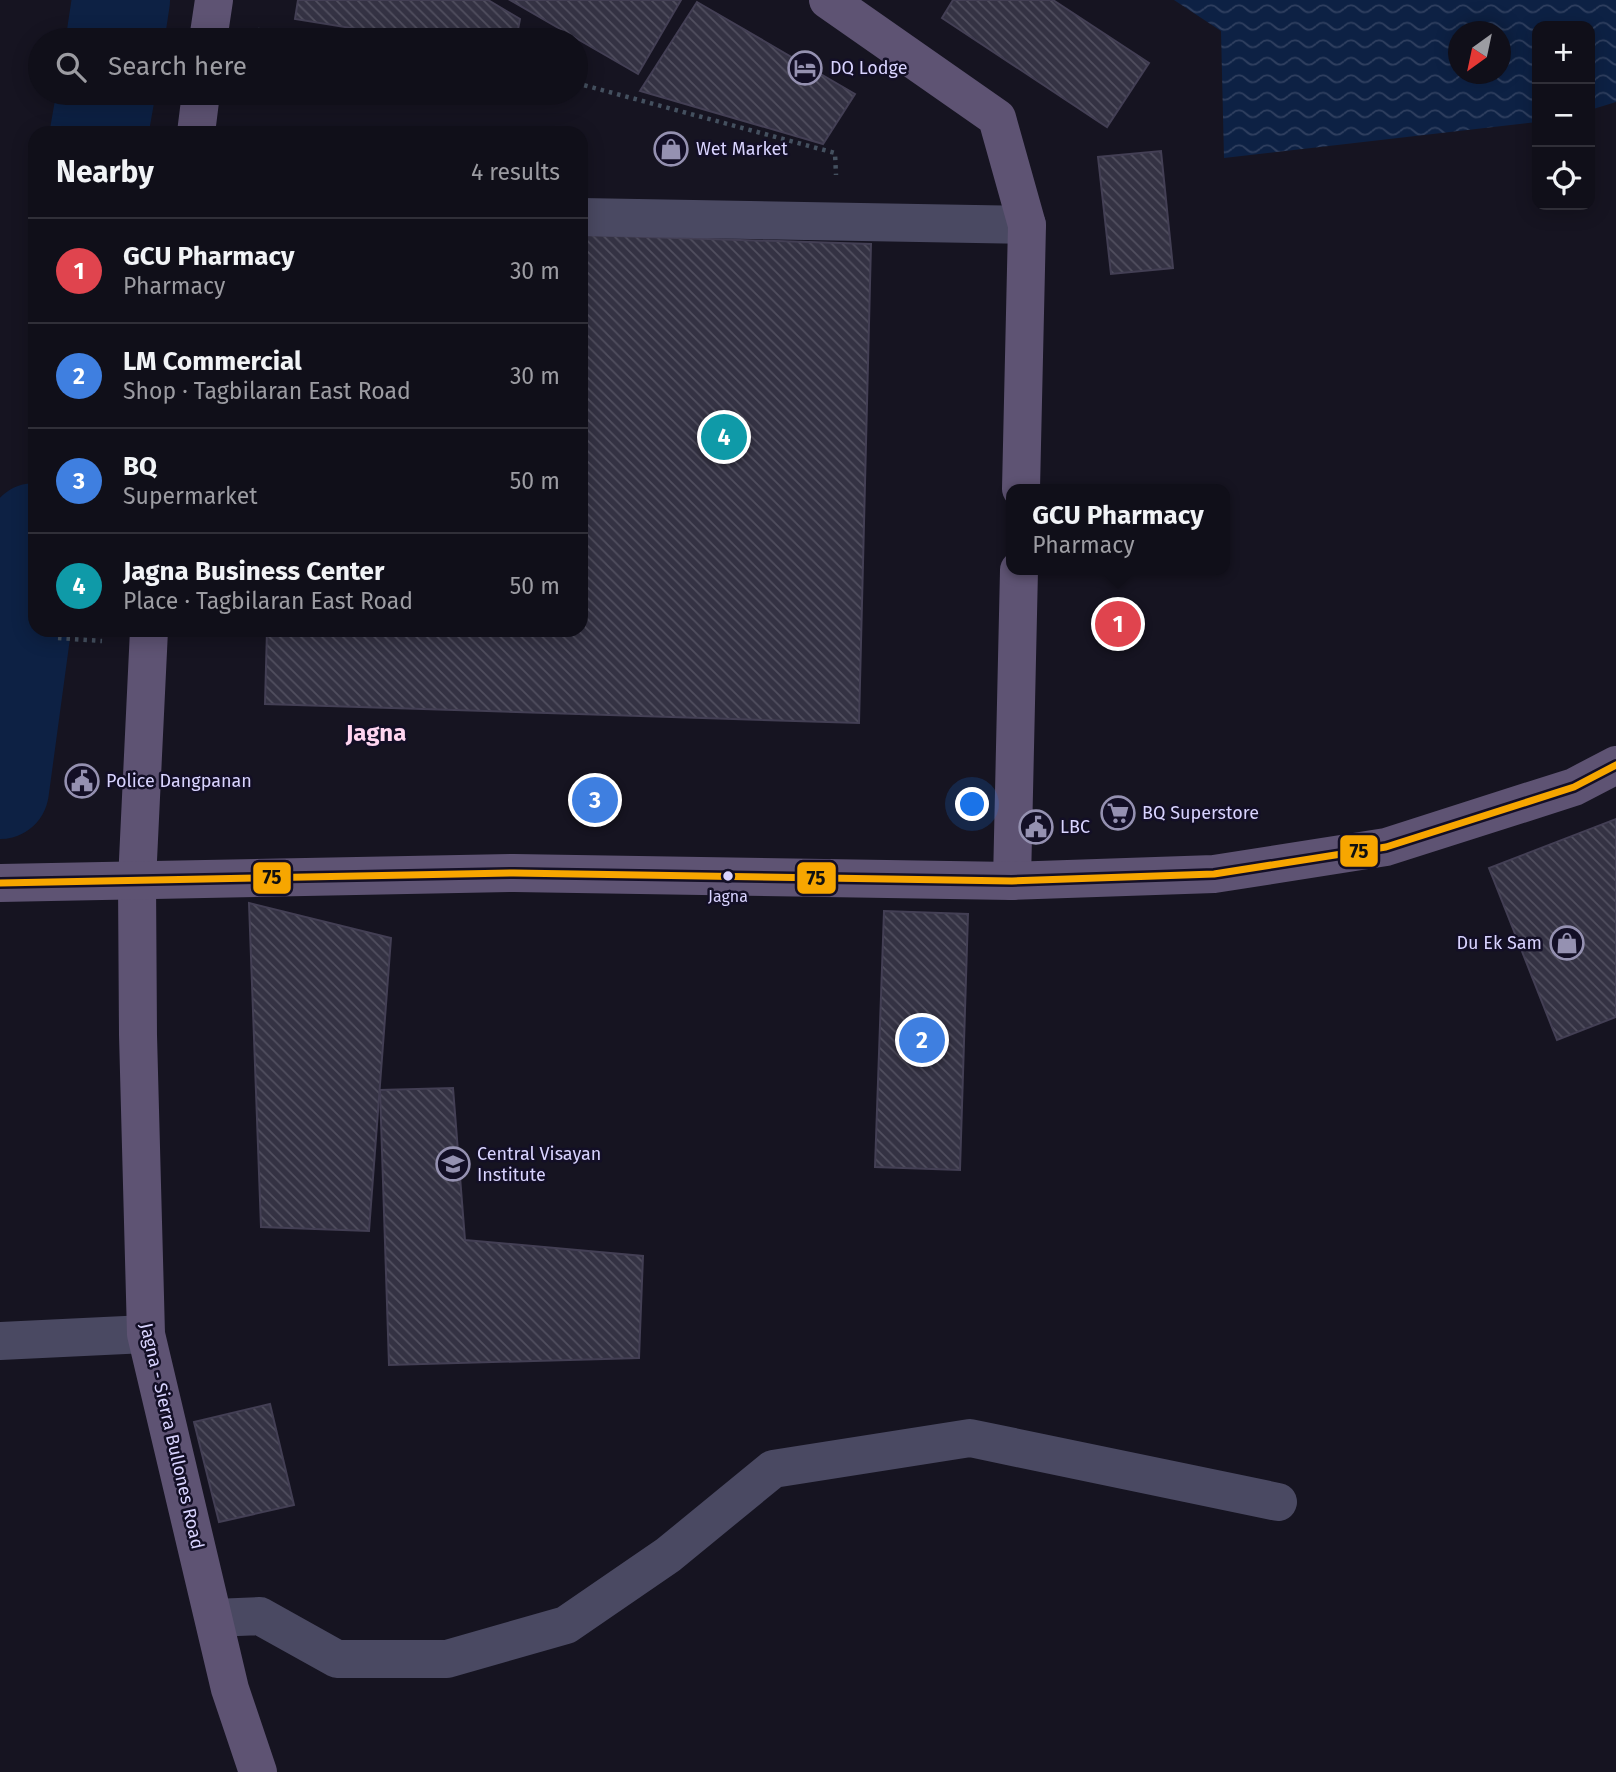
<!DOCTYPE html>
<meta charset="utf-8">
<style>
:root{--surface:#100f19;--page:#1e1d26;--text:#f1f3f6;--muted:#9c9ca2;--line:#302f38;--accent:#9591b1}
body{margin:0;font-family:"Fira Sans",sans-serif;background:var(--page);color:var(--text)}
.controls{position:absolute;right:21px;top:21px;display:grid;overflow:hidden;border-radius:14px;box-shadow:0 4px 18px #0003}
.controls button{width:63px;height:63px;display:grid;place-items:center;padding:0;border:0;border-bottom:2px solid var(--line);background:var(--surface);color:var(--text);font:35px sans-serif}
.compass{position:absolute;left:1448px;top:21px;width:63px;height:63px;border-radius:50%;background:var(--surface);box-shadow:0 4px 18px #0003;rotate:213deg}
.you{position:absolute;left:973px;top:805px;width:24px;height:24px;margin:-18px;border:5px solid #fff;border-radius:50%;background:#1a73e8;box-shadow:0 0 0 10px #1a73e833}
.badge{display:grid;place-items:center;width:46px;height:46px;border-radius:50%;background:var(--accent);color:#fff;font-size:23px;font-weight:700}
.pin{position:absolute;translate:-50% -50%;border:4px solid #fff;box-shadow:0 2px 7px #0006}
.popup{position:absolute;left:1006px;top:484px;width:224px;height:91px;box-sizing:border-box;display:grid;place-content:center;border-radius:14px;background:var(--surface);filter:drop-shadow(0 2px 5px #0005);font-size:23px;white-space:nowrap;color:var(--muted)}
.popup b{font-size:26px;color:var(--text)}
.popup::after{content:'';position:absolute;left:50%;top:100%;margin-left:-14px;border:14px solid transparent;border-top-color:var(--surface)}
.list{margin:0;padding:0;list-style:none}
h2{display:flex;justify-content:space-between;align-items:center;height:91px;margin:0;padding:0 28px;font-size:30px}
h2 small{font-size:23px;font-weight:400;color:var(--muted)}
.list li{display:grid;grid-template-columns:46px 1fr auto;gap:21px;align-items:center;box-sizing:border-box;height:105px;padding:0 28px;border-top:2px solid var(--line)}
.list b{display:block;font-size:26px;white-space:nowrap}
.list p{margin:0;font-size:23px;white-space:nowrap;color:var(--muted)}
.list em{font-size:23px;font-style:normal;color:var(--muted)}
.icon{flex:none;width:38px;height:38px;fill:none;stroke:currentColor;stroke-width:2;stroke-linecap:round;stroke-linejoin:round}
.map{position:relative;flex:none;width:1616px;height:1772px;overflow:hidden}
.search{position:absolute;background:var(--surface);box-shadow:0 4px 18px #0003;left:28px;top:28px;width:560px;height:77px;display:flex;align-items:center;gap:18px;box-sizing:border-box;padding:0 24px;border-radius:38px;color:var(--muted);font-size:26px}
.panel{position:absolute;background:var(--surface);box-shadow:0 4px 18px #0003;left:28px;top:126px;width:560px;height:511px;border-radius:21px}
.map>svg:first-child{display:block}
.water{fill:url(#water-waves);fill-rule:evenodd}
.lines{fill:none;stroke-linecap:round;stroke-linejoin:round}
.river{stroke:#0d2144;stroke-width:98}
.building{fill:url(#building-back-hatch);stroke:#433f54;stroke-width:2}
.path{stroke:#44505f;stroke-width:4.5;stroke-dasharray:3.5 5;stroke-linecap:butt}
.minor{stroke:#4a4962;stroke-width:38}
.major{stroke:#5e5373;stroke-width:38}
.bus-1-casing{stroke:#130f26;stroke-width:12}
.bus-1{stroke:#f7a600;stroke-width:7}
.bus-dot{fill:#d9d4ff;stroke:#130f26;stroke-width:2.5}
.labels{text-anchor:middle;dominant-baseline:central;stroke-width:5;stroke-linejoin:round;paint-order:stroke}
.bus-label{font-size:16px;fill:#d9d4ff;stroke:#130f26}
.poi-label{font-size:18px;fill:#d9d4ff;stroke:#130f26;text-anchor:start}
.street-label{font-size:18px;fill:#d9d4ff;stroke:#130f26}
.district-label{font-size:24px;font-weight:bold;fill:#ffd6f0;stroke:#130f26}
.line-badge{stroke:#130f26;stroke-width:2.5}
.pale-badge-label{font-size:19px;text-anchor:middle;font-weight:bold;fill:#111}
</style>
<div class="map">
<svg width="1616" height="1772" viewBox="0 0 1616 1772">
<defs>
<pattern id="water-waves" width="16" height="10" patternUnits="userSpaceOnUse" patternTransform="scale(1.75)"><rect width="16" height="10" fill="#0d2144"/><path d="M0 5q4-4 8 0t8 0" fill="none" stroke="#304060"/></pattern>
<pattern id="building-back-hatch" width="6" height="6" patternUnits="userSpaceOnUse" patternTransform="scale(1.75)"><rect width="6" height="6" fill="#343243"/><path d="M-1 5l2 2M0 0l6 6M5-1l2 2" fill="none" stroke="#514f5f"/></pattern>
</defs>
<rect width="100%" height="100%" fill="#161421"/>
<path class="water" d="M1174,0h442v102l-26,8v-84h-53v96l-313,36 -3,-127zM1458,32h42v42h-42z"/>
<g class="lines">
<g class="river">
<polyline points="115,40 121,0"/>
<polyline points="99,133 106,93"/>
<polyline points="0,790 35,532"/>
</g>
</g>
<g class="building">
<polygon points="298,0 488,0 520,19 516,40 425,40 295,19"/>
<polygon points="510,0 681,0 638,74"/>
<polygon points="953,0 1053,0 1149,63 1107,127 942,18"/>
<polygon points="697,2 855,94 823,144 640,91"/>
<polygon points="1161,151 1173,268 1111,274 1098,157"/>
<polygon points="581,235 871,244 859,723 265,704 267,630 581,630"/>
<polygon points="1616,819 1616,1017 1557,1040 1489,868"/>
<polygon points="249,903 391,938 369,1231 261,1227"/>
<polygon points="884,911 968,914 960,1170 875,1167"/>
<polygon points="453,1088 465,1240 643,1256 639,1358 389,1365 380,1090"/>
<polygon points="270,1404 294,1505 219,1522 194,1422"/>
</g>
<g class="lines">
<g class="path">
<polyline points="258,30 333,40"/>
<polyline points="576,83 835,153 836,175"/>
<polyline points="58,638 102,641"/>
</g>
<g class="minor">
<polyline points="581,217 1027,225"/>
<polyline points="0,1341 146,1334"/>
<polyline points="214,1618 260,1616 337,1659 447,1659 566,1625 668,1555 773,1469 970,1438 1278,1502"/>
</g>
<g class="major">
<polyline points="828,0 997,118 1027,225 1021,489"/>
<polyline points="208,40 214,0"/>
<polyline points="196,133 201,93"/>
<polyline points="149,630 137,881 138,1035 146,1334 230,1689 258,1772"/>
<polyline points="1012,881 1019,570"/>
<polyline points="0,883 514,873 1012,881 1214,874 1386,847 1574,787 1616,765"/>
</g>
<defs>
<polyline id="bus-1" points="0,883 514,873 1012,881 1214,874 1386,847 1574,787 1616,765"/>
</defs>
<use href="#bus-1" class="bus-1-casing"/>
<use href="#bus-1" class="bus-1"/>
</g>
<defs>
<symbol id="hotel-ring" viewBox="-11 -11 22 22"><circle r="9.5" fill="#130f26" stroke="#9591b1" stroke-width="1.5"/><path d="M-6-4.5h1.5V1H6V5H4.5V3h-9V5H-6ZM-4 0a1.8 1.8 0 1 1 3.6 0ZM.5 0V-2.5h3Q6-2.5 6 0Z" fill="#9591b1"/></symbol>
<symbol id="shop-ring" viewBox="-11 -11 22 22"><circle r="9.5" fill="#130f26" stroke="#9591b1" stroke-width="1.5"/><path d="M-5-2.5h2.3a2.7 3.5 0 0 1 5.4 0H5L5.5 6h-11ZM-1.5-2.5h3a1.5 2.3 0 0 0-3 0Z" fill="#9591b1"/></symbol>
<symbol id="civic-ring" viewBox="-11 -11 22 22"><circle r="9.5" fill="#130f26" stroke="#9591b1" stroke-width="1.5"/><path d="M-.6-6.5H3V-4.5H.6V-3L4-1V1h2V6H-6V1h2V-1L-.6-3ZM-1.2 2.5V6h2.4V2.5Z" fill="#9591b1"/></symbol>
<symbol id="supermarket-ring" viewBox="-11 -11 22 22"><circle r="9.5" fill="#130f26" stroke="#9591b1" stroke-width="1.5"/><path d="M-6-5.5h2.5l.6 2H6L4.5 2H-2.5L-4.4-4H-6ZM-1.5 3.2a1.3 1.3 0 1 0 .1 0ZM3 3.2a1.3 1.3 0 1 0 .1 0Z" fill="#9591b1"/></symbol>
<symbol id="school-ring" viewBox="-11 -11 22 22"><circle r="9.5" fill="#130f26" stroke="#9591b1" stroke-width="1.5"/><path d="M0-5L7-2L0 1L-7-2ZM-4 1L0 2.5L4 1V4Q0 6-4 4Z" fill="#9591b1"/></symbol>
</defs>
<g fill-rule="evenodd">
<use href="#hotel-ring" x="786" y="49" width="38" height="38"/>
<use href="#shop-ring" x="652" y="130" width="38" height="38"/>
<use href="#civic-ring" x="63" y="762" width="38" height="38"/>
<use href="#supermarket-ring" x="1099" y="794" width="38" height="38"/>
<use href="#civic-ring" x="1017" y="808" width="38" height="38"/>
<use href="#shop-ring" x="1548" y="924" width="38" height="38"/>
<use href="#school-ring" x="434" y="1145" width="38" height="38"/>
</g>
<circle class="bus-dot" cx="728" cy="876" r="6"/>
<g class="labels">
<g class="bus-label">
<text x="728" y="896">Jagna</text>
</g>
<g class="poi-label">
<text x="830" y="68">DQ Lodge</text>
<text x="696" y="149">Wet Market</text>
<text x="106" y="781">Police Dangpanan</text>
<text x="1142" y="813">BQ Superstore</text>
<text x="1060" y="827">LBC</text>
<text x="1542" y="943" text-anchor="end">Du Ek Sam</text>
<text x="477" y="1154">Central Visayan<tspan x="477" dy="21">Institute</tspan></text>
</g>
<g class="street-label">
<text transform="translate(172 1436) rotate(77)">Jagna - Sierra Bullones Road</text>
</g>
<g class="district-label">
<text x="376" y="733">Jagna</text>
</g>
</g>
<g class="line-badge">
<rect x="1339" y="834" width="40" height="34" rx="7" fill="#f7a600"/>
<rect x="252" y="861" width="40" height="34" rx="7" fill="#f7a600"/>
<rect x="796" y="861" width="41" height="34" rx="7" fill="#f7a600"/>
</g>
<g class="pale-badge-label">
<text x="1359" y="858">75</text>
<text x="272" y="884">75</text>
<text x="816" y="885">75</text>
</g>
</svg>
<div class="controls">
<button>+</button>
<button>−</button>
<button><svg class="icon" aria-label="locate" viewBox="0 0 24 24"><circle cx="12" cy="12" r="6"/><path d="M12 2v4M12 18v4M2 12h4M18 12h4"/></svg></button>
</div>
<svg class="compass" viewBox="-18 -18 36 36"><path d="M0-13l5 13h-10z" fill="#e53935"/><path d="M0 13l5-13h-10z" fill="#9c9ca2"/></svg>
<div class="you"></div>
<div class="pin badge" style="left:1118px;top:624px;background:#e0444e">1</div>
<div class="popup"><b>GCU Pharmacy</b>Pharmacy</div>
<div class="pin badge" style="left:922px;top:1040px;background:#3f7fe0">2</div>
<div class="pin badge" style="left:595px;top:800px;background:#3f7fe0">3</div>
<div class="pin badge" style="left:724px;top:437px;background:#0f9aa8">4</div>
<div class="search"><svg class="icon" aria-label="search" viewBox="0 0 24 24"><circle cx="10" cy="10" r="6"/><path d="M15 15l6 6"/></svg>Search here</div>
<section class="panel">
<h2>Nearby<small>4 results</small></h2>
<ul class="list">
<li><span class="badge" style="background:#e0444e">1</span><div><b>GCU Pharmacy</b><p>Pharmacy</p></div><em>30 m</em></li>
<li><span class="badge" style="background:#3f7fe0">2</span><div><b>LM Commercial</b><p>Shop · Tagbilaran East Road</p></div><em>30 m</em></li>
<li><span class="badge" style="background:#3f7fe0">3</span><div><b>BQ</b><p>Supermarket</p></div><em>50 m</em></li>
<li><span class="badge" style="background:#0f9aa8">4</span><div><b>Jagna Business Center</b><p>Place · Tagbilaran East Road</p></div><em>50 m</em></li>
</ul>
</section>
</div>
